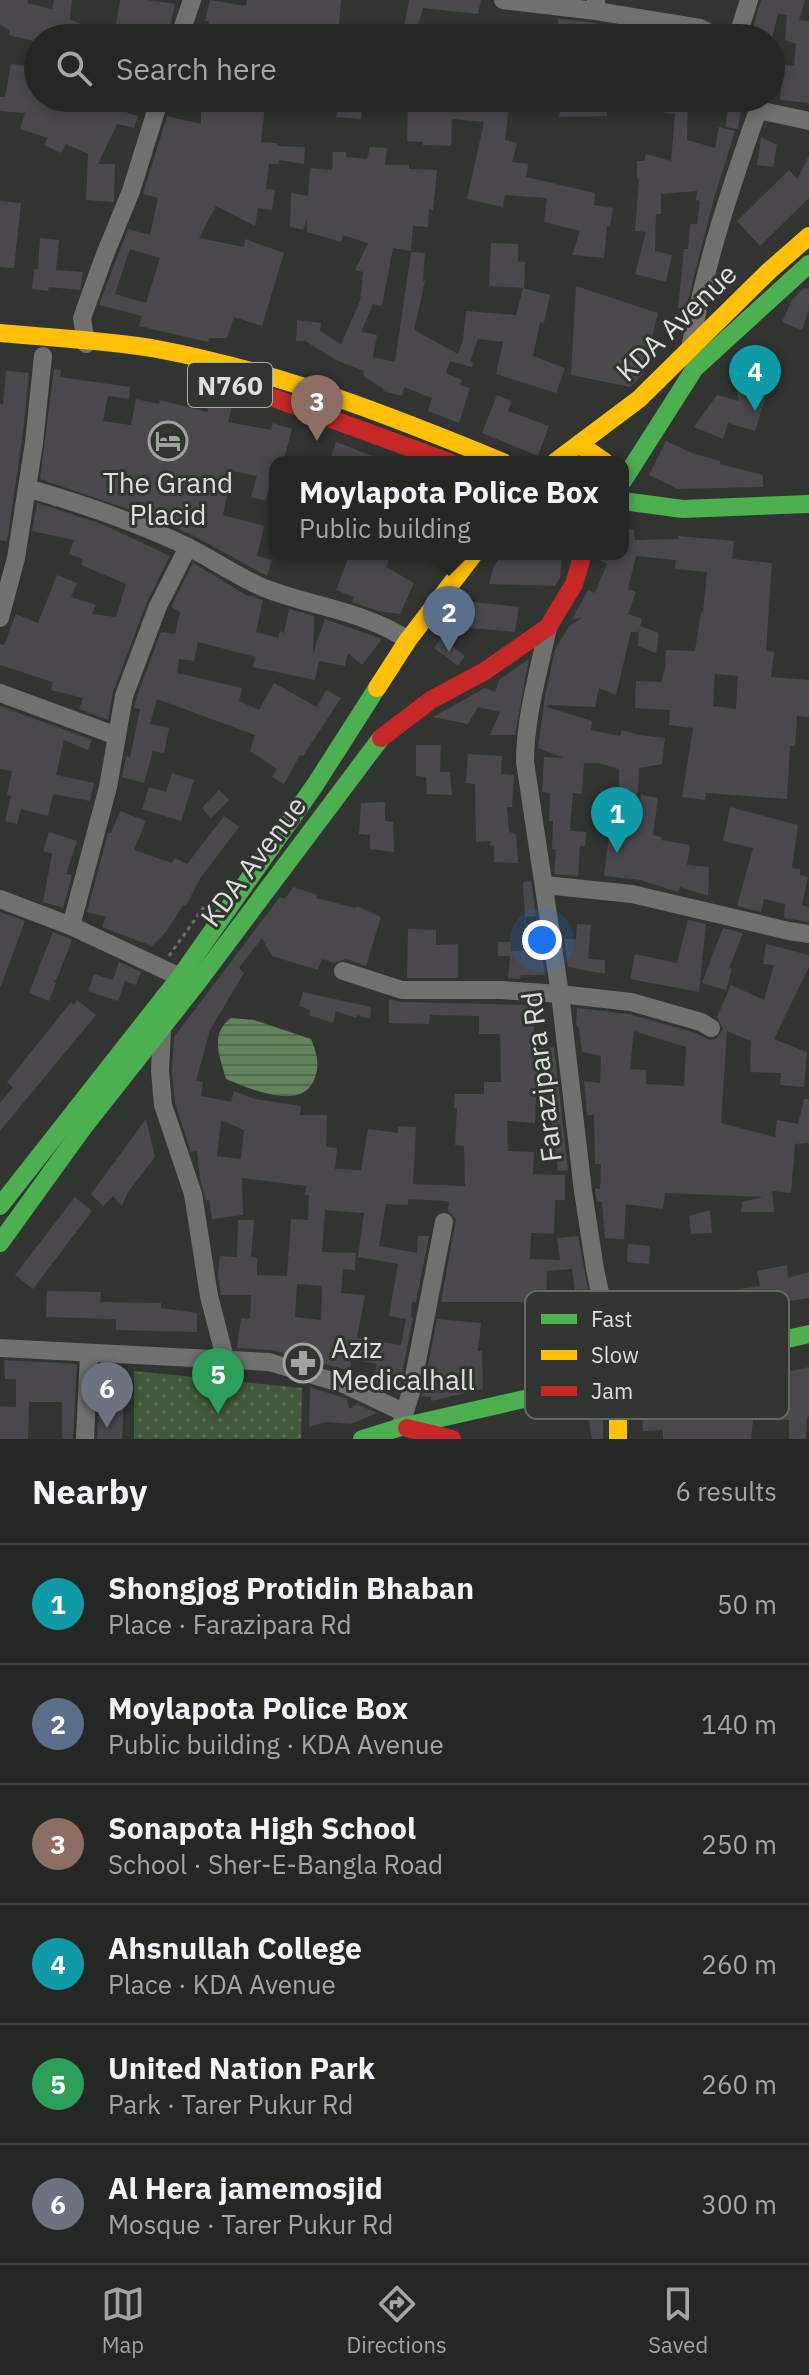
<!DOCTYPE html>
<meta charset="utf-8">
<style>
:root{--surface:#252724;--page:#313331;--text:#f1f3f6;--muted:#a3a5a6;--line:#424441;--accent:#a0a39f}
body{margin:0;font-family:"IBM Plex Sans",sans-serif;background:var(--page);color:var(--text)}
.you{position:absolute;left:542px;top:940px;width:28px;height:28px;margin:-20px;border:6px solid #fff;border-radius:50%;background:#1a73e8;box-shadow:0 0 0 12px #1a73e833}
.badge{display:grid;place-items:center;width:52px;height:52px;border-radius:50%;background:var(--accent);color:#fff;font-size:26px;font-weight:700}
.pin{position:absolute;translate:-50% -66px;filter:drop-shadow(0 2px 4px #0008)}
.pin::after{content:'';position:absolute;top:42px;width:28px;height:24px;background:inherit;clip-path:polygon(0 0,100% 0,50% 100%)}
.popup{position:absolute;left:269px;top:456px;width:360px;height:104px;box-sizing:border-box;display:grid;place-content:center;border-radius:16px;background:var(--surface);filter:drop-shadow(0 2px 6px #0005);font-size:26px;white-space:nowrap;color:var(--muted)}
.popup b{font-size:30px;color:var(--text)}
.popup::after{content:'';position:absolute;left:50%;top:100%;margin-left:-16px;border:16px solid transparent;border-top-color:var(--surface)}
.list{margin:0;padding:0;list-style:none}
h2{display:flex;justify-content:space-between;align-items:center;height:104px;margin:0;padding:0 32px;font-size:34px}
h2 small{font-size:26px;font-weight:400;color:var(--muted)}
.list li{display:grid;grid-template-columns:52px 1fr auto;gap:24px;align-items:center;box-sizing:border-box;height:120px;padding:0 32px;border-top:2px solid var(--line)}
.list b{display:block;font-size:30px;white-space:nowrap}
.list p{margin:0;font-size:26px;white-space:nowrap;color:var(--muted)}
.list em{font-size:26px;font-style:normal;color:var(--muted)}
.icon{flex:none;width:44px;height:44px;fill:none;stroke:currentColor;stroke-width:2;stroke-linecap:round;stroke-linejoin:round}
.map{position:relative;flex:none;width:809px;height:1439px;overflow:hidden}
.search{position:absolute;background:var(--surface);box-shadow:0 4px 12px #0003;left:24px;right:24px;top:24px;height:88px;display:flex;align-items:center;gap:20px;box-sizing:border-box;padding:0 28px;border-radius:44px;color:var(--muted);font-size:30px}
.sheet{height:824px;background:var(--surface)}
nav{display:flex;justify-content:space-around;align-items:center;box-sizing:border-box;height:112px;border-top:2px solid var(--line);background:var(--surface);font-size:22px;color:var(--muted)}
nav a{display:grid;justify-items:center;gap:4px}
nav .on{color:var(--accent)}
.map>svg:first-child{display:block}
.park{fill:url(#park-dots)}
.water{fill:url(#water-rules)}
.building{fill:#4a484d;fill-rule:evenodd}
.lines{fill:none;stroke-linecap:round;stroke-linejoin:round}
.path{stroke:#6b6c6a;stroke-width:3;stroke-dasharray:4 4;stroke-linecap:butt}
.street{stroke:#70716f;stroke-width:18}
.fast{stroke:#4caf50;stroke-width:18}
.slow{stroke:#ffc107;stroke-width:18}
.jam{stroke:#c62828;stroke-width:18}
.labels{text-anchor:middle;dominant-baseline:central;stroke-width:6;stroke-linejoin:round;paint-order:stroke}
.shield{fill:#30352f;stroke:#a8aca7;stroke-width:2}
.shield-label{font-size:26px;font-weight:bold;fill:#dcdfdb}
.street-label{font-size:28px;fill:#dcdfdb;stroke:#30352f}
.poi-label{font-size:28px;fill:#dcdfdb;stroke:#30352f}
.key{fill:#30352f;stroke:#646863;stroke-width:2}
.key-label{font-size:22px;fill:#dcdfdb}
</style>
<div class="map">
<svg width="809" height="1439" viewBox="0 0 809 1439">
<defs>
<pattern id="park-dots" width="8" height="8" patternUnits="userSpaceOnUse" patternTransform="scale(2)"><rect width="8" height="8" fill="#41593a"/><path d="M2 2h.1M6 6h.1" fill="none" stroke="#5c7056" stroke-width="1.8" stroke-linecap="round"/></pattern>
<pattern id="water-rules" width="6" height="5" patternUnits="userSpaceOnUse" patternTransform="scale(2)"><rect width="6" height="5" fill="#628259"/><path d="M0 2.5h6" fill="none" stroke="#556950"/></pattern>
</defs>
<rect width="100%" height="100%" fill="#313430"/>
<polygon class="park" points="134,1371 302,1388 301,1439 134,1439"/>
<path class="water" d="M231,1018l23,2 57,19c6,15 10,27 2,43 -14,29 -65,6 -87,-3 -6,-22 -17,-45 5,-61z"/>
<g class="building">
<polygon points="0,0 28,0 27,3 52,9 54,0 72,0 70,19 110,38 38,38 38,42 9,35 10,30 0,25"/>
<polygon points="120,0 147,0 175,4 167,38 115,32"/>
<polygon points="210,0 246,6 247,0 341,0 338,36 323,35 323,38 273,38 273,35 227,30 226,38 207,38 209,21 205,21"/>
<polygon points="409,0 481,0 478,14 423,8 414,38 402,38"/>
<polygon points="761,0 805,0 799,20 809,21 809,103 780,100 783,65 794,66 796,44 785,40 787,15 778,14 772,38 750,38"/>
<polygon points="538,16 594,23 667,35 667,38 569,36 569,25 558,24 558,19"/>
<polygon points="11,64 38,68 38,98 134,98 127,113 138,116 134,128 117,124 98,164 115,164 114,202 86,200 88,154 66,144 61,153 44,145 48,138 20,129 25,113 0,111 0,97 5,97"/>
<path d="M221,98h45l-5,44 16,1v3l28,1 -1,17 -25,-4 -1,4h-9l-3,25 9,1 -3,20 -14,-2 -3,18 -39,-20 -17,32 45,9 1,-8 39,14 -22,73 -28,-9 -7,21h-18l-1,4 -69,-16 3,-10 -43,-11 29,-76 22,6 8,-37 -15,-4 24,-78 34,8v-16l19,-1zM130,249l30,9 -14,45 -31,-9z"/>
<polygon points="408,98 510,98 505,140 517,143 512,162 528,164 526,177 595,193 594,205 613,208 610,227 607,226 604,258 572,255 580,231 544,222 547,198 505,195 503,207 467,199 484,122 452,119 451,146 423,145 423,142 407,141"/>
<polygon points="562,98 609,98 607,116 559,117"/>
<polygon points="665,98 688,98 687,140 715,148 719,127 735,131 714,198 686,308 678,308 684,249 688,249 690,224 697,224 700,201 696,200 697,191 661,194 661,214 656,214 655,251 672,255 666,282 635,274 646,232 635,231 639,179 637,179 637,161 644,161 646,154 671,161 675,114 664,113"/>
<polygon points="730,98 743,98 738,129 725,127"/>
<polygon points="340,100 363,101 361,119 336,117"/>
<polygon points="761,137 777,145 773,167 757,165"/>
<polygon points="370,147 387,148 385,165 409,165 409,169 437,170 433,210 429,209 428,227 413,226 411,251 393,248 382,306 373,304 361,332 377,335 373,357 395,362 411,252 425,253 423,281 425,281 414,330 458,354 463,340 466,311 516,315 523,288 550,295 544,323 540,322 533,356 565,368 556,393 496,374 503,342 478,339 470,361 473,363 472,367 450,361 446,373 462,380 460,385 470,388 459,423 428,411 432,398 404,387 402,396 383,391 384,389 363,376 364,371 336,360 305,341 296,341 297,320 321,323 320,331 341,344 360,301 363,272 355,270 368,243 343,235 341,242 307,232 307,218 303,230 290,227 291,193 308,196 310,168 332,170 333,152 346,152 346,157 367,159"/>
<polygon points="809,156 809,198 760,246 737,221 789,170 797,179"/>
<polygon points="0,201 21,203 14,268 0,267"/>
<polygon points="40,238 59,240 56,270 83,272 80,290 49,287 48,291 32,289 34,269 38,269"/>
<polygon points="491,243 518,244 518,261 525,262 524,288 489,286"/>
<polygon points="576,286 658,313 643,374 630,387 571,375"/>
<polygon points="804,288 809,289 809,309 802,330 782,322 792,300"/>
<polygon points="54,369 61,370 60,377 130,387 129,399 108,396 103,421 131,425 136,399 159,404 160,400 207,412 210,401 232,406 228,422 271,430 273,423 292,429 283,462 275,462 275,475 272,474 266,501 251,497 257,476 232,471 223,515 264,526 257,556 272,560 267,576 194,536 154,518 40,479"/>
<polygon points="6,371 29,373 22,441 7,541 0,540 0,404 3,404"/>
<polygon points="747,375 770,383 755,431 728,423 723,439 694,427 717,395 739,401 736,386 739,377"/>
<polygon points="497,395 512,401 508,411 549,426 538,456 482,433"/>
<polygon points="666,441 692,453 720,461 720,464 763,475 763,487 678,489 649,475"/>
<polygon points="336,442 386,461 386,462 329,462"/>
<polygon points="37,503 102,524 170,556 147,602 113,692 108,720 79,709 83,698 51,690 53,682 0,665 0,644 4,645 16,614 38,623 57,575 77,583 71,597 96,605 92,614 116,617 126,584 81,565 83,559 69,554 74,540 32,531"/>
<path d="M623,527l11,3 1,10 43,-1v-3l56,5 -2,18 40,4 -6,88 8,1 -3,25 38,3v37l-12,-1 -2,30h-5l-3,53 -81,-6 -1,7 -23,-3 11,-69 -24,-3 1,-15 -35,-2 1,-27 25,1 4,-13 1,-19 29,1 6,-40 2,1 4,-40 -32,-3 1,-9 -40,-4 -8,33 8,3 -8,22 14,5 -2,7 19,7 -3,20 -18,-7 1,-17 -1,3h-7l-15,63 -17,-7 -4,19 -47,-2 -1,2 45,14 -1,9 29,6 2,-6 17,5 26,3 -3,26 -23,4 -1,26 -19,-1v-24l-20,-6h-15l-2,31 -9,-1 -3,35 1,3 15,1 -1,14h-5l-2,30 -24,-2 2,-24 -4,-1 1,-28h-4l1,-28 -8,-1 2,-35 21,1 -27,-10 7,-52 10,-46 14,-24 13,-8 -10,1 16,-29 7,3 12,-29 -10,-5 1,-5h25zM715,674l23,2 -2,33 -23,-3z"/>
<polygon points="350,554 392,554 386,567 414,583 400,614 378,611 352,602 354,597 336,590"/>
<polygon points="502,554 562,554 560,578 555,586 489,584 494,566"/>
<polygon points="193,563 246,595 263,600 256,632 278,638 280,631 284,633 289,609 314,616 313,653 325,619 382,639 362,665 348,653 345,666 319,661 315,680 253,667 255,657 198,642 194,661 179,659 177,673 242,688 239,701 259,710 274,683 317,707 326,690 341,698 303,756 300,755 284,784 272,777 277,769 250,751 255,735 157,699 150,724 169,728 164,753 153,751 144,783 122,777 126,756 130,757 140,709 134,708 136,699 161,632 175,634 180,612 171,607"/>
<polygon points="473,602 519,607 515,632 471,628"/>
<polygon points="441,638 465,656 458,666 434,648"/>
<polygon points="529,659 515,735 490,735 500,712 478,707 468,724 433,717 485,688 495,692 499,680"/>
<polygon points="0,706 92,740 88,750 64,740 56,775 94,783 90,801 53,794 48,816 21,809 17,824 5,821 11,796 7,795 12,771 0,769"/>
<polygon points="416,745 441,745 440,772 450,772 452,795 427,794 426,777 416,776"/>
<polygon points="468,754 502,756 501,774 514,775 512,807 507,807 509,832 516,834 518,863 494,862 494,846 490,846 491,841 476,842 475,784 466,783"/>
<polygon points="172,773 194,780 181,821 142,809 149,787 166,792"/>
<polygon points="219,790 229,800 211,818 202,808"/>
<polygon points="641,795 658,798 653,835 662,837 661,840 690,845 687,865 709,867 708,896 680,887 678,892 640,880 604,876 610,827 636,830"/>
<polygon points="385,802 385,821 393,822 394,852 370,849 370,835 359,834 361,803"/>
<polygon points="730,807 798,825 792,868 800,869 800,875 808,877 802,905 809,907 809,922 784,918 785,904 764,899 761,912 737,906 753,848 723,841"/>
<polygon points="120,811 146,821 134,850 172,863 175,858 187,864 224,816 239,827 199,880 186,906 183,905 166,932 152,946 102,927 106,917 87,912 108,833 111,833"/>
<polygon points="49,832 77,841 66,874 72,875 63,908 43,902 52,854 43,851"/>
<polygon points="531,881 536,916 525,917 523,882"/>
<path d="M293,887l24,8 -1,3 40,10 1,-2 24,11 -15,49 -20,-7 -12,4 -12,-4 -4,11 -46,-14 -10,-18 -23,30 5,5 -34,57 -14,51 7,1 -2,14 30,6 3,-11 21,8 46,7 -1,9h27l-1,32 11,1 -2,21 26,1 7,-41 30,4v-7l18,1 -3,57 52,2 -1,-40 -9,-1 2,-37h-3l1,-14h29v-12h17l-1,-48h-21v-18l-49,-1 -1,9 -40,-1v-24l13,3 133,3 -2,44 21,-2 14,123 -10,1 -13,-95 -8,1 -2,46 -28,-2 1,30 26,1 -1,22 32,1v25h-10l-1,34 -23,-1 -1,26 30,1 -3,-22 21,-2 24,125 -21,4 -8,-44 6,-1 -7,-51 -25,2 -1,31h-105l15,-83 -8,-8 1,-9 -3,-1 -38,-2v6l-22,-1 -7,42 38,7 1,-17h11l-13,66h-4l-1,15h2l-14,72 -27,-7 5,-18 -26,-5 -1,12 -78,-21 -35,-2 4,-30 9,1 1,-24h-30l-3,-19 2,-20 17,1 1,-37h16l-3,37 6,1v17l30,1 4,-57 17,1 1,-25h-4l1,-9 -64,-8 1,37 -31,4 -3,-19h-3l-6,-21 -3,-28 -6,1 -16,-49 -3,-32 2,-34 106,-140 5,2zM221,1120l23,10 -3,29 -24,-3zM325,1210l39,3 -6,44 40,7 -9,52 17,3 -5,26 -44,-7 8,-43 -24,-2 2,-24 12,1 1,-17 -34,-1zM297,1284l25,2 -1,34 -26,-3z"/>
<polygon points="0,912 25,921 1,986 0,986"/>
<polygon points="688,920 706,924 699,992 630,979 635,954 677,963"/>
<polygon points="577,924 591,925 588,959 605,960 605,974 568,967 564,939 576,939"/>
<polygon points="723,928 743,933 729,968 732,969 726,990 702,983"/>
<polygon points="408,929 436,930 436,945 458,944 458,978 407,978"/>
<polygon points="53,932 72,940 56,981 52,979 56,983 49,1001 29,993"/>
<polygon points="498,942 511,942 511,951 541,951 545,975 521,975 520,979 508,978 510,956 498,956"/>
<path d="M766,944l43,11v12l-35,72 33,13 -3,35 -24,-2 1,-12 -31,-1 1,-31 -24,-10 -6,92 54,14 2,-17 21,4 6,-25h5v44l-14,1 -4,49 -19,-2 2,21h-33l1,-10 21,-5 -98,-4 -2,16 -37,-5 -2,35 -19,-1 -3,-36h-5l-2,-10v-4l5,1 1,-25h-6l-1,-49h-7l-3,-34 16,2 1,-27 -19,-4 -3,-24 -3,-3 1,-17 52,6 67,19 14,7 6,-1 7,-10 -6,-12 14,-32 33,15 10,-35 -11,-1zM634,1031l52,16 -2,39 -38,-2v-14l-16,-1z"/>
<polygon points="119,962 141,972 136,985 125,981 118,1001 88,991 94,974 113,980"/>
<polygon points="303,992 371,1007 370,1019 357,1015 356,1018 336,1011 333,1023 309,1015 310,1010 299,1006"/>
<polygon points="77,1000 96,1015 0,1131 0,1103 13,1087 7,1082 71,1002 74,1005"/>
<polygon points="146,1119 155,1157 128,1192 122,1206 113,1196 103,1206 91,1194"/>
<polygon points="75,1197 92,1211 33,1289 15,1275"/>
<polygon points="710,1210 712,1233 691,1234 689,1216"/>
<polygon points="628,1244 650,1246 649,1264 627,1262"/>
<polygon points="787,1265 788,1278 809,1272 809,1298 789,1301 790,1313 763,1321 764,1325 630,1355 629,1343 623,1345 619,1294 633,1292 636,1320 665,1312 672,1331 705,1327 704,1322 721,1319 719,1302 741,1297 740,1289 760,1286 757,1271"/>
<polygon points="47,1291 101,1292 100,1302 161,1303 161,1308 197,1313 197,1332 116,1330 116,1319 46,1317"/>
<polygon points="437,1319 481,1323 478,1351 482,1351 483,1389 431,1401 431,1397 422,1396"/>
<polygon points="4,1360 77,1364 73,1439 62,1439 62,1402 29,1402 28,1439 0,1439 0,1406 16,1407 16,1379 5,1379"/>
<polygon points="809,1367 809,1417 807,1417 806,1439 789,1439 789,1420 753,1420 751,1439 663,1439 663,1430 643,1431 641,1404 682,1401 682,1397 702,1393 760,1391 758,1378"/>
<polygon points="100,1386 130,1387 130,1401 124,1401 122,1439 97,1439"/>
<polygon points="310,1387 347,1399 349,1409 357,1404 377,1413 351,1424 326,1422 309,1427"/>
<polygon points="603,1405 603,1439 592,1439 587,1408"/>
</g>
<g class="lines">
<polyline class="path" points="169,956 204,907"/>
<g class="street">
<polyline points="503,0 596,11"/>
<polyline points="596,0 596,11 700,28 720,38"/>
<polyline points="179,38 192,0"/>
<polyline points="737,38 749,0"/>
<polyline points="758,110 809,121"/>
<polyline points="86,344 82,318 104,257 131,191 160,98"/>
<path d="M690,349c14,-82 40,-160 68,-239v-12"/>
<path d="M27,488c55,16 110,34 161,59 26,13 50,30 76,41 49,19 100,23 144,52"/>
<polyline points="0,618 16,558 34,443 43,356"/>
<path d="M548,627c-9,44 -23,90 -23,135l35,232 23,197 12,78 23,110"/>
<polyline points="0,693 117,736"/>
<polyline points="545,885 632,894 789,931 809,934"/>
<polyline points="0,899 71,926 180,977"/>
<polyline points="71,926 108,787 124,696 158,606 188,547"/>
<polyline points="343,971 402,990 501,990 560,994 631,1002 701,1022 711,1028"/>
<polyline points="162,1029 160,1071 163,1105 193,1194 209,1296 225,1358"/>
<polyline points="0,1348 269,1362 346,1385 403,1412"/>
<polyline points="401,1424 411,1392 444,1222"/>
<polyline points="85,1439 89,1354"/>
</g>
<g class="fast">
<polyline points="623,481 695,368 809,264"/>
<polyline points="623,501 683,509 809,504"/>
<polyline points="0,1206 180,977 315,785 377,688"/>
<polyline points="0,1243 83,1128 194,987 381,738"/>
<polyline points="362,1439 401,1427 809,1334"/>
</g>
<g class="slow">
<path d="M0,333c52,5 106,7 157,16 122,23 232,66 346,113"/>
<polyline points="579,444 639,399 769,271 809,236"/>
<polyline points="555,462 579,444 605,462"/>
<polyline points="377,688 408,640 474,554"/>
<polyline points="618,1379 618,1439"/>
</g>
<g class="jam">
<polyline points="260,393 449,462"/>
<polyline points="381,738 431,700 485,671 548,627 574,584 583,554"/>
<polyline points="407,1428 452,1439"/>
</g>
</g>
<defs>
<symbol id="hotel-ring" viewBox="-11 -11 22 22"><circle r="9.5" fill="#30352f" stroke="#a0a39f" stroke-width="1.5"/><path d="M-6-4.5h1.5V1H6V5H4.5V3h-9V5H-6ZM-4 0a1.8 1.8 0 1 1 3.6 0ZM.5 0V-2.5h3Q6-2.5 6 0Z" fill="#a0a39f"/></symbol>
<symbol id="pharmacy-ring" viewBox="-11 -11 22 22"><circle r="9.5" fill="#30352f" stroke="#a0a39f" stroke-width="1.5"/><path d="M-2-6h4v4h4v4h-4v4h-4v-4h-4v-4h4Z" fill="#a0a39f"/></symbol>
</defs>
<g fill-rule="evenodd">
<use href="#hotel-ring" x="146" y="419" width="44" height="44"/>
<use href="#pharmacy-ring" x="281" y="1341" width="44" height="44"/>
</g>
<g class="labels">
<rect class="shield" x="188" y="363" width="84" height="44" rx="6"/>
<g class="shield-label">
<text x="230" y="385">N760</text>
</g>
<g class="street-label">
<text transform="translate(676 322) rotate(-44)">KDA Avenue</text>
<text transform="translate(253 861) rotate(-53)">KDA Avenue</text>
<text transform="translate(541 1077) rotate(-97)">Farazipara Rd</text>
</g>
<g class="poi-label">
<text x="168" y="482">The Grand<tspan x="168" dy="32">Placid</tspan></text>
<text x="331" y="1347" text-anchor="start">Aziz<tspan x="331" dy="32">Medicalhall</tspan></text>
</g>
</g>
<rect x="525" y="1291" width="264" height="128" rx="12" class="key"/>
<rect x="541" y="1314" width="36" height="10" fill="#4caf50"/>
<rect x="541" y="1350" width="36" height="10" fill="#ffc107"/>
<rect x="541" y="1386" width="36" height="10" fill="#c62828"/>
<g class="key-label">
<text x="591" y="1327">Fast</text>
<text x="591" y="1363">Slow</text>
<text x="591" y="1399">Jam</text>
</g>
</svg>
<div class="you"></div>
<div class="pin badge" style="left:617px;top:853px;background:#0f9aa8">1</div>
<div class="pin badge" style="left:449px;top:652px;background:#5c6f8a">2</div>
<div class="popup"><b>Moylapota Police Box</b>Public building</div>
<div class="pin badge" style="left:317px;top:441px;background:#8d6e63">3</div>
<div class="pin badge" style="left:755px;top:411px;background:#0f9aa8">4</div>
<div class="pin badge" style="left:218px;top:1414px;background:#2e9e5b">5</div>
<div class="pin badge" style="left:107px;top:1428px;background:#6b7280">6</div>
<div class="search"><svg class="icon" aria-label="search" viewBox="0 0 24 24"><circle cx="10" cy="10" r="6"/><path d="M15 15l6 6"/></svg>Search here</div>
</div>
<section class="sheet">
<h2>Nearby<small>6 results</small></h2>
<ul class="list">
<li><span class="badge" style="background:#0f9aa8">1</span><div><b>Shongjog Protidin Bhaban</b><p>Place · Farazipara Rd</p></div><em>50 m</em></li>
<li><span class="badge" style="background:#5c6f8a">2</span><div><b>Moylapota Police Box</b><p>Public building · KDA Avenue</p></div><em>140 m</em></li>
<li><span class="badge" style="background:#8d6e63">3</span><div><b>Sonapota High School</b><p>School · Sher-E-Bangla Road</p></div><em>250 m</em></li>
<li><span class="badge" style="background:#0f9aa8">4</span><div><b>Ahsnullah College</b><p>Place · KDA Avenue</p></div><em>260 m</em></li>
<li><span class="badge" style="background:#2e9e5b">5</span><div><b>United Nation Park</b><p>Park · Tarer Pukur Rd</p></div><em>260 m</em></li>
<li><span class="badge" style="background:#6b7280">6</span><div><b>Al Hera jamemosjid</b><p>Mosque · Tarer Pukur Rd</p></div><em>300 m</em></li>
</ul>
</section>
<nav>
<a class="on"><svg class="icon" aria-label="map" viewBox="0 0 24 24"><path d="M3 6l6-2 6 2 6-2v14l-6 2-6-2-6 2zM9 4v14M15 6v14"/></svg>Map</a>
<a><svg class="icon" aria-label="directions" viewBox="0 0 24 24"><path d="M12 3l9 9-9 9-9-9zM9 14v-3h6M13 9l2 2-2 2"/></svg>Directions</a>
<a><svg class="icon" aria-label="saved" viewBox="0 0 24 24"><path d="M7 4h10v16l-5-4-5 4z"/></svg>Saved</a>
</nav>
